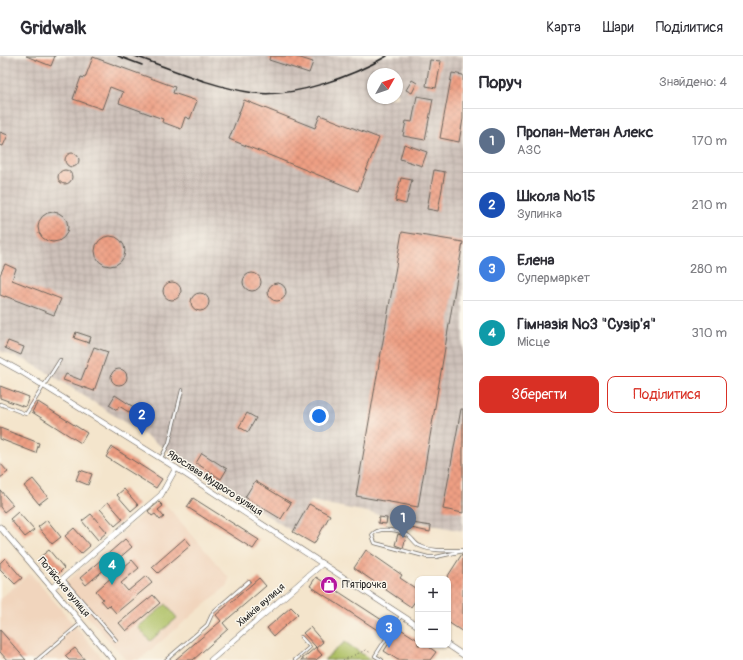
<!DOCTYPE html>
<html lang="uk">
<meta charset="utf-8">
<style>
:root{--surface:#fff;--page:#f7f7f7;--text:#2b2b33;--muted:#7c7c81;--line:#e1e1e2;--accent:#d93025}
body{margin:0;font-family:Pangolin,sans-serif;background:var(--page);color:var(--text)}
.controls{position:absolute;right:12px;bottom:12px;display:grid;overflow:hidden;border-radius:8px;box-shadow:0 1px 3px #0004}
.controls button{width:36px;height:36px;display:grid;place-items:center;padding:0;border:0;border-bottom:1px solid var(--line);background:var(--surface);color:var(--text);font:20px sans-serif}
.compass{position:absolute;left:367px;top:12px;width:36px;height:36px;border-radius:50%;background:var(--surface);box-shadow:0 1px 3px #0004;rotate:50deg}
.you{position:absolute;left:319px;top:360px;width:14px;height:14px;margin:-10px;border:3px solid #fff;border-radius:50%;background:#1a73e8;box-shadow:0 0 0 6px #1a73e833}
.badge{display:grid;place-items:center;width:26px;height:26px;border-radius:50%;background:var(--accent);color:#fff;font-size:13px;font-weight:700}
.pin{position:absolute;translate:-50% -33px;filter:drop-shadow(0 1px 2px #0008)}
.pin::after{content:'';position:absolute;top:21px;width:14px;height:12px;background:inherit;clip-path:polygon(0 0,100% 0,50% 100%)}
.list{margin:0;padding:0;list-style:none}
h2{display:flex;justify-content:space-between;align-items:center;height:52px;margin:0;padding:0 16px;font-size:17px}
h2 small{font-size:13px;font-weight:400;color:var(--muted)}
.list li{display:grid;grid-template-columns:26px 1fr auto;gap:12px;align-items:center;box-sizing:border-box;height:64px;padding:0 16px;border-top:1px solid var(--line)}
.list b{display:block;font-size:15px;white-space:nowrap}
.list p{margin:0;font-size:13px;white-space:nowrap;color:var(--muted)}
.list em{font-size:13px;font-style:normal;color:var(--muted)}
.actions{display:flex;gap:8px;padding:12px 16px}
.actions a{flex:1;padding:9px 0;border:1px solid var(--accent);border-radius:8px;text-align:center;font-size:14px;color:var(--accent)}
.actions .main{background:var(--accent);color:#fff}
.map{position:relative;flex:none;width:463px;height:604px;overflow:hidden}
header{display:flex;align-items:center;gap:24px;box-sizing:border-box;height:56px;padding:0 20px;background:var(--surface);border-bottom:1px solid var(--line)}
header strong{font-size:19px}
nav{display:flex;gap:22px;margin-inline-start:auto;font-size:14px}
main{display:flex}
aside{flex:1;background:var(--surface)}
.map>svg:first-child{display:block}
.built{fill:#f1d5bd}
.industrial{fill:url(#industrial-grid);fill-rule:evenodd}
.grass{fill:#adc064;stroke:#646e40}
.building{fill:url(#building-cross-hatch)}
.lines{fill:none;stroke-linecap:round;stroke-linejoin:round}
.lane-casing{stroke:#68625a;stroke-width:4}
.street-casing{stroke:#68625a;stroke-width:6}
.path{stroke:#68625a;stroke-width:1;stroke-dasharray:1 3;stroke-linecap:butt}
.lane{stroke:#fff;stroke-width:2.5}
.street{stroke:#fff;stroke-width:5}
.rail{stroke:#1c1c1c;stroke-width:1.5}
.labels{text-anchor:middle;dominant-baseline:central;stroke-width:3;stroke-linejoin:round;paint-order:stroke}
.street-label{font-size:10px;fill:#1c1c1c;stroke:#fbf7ec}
.poi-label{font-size:10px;fill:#1c1c1c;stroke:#fbf7ec;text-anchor:start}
</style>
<header>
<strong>Gridwalk</strong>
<nav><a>Карта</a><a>Шари</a><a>Поділитися</a></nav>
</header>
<main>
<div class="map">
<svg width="463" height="604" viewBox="0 0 463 604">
<defs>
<pattern id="industrial-grid" width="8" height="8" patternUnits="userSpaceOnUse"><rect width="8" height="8" fill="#cec1ba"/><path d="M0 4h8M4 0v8" fill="none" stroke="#b0a59f"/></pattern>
<pattern id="building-cross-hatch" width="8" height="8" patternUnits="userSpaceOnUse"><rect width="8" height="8" fill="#ee9f83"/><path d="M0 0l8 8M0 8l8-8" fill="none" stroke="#cc8871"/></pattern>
</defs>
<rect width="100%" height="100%" fill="#fbf7ec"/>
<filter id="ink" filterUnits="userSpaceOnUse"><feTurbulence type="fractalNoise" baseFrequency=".025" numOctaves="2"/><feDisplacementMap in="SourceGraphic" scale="8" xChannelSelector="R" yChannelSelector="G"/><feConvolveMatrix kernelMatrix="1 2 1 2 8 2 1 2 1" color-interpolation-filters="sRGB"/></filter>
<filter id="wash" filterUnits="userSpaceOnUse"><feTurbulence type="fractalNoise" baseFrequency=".012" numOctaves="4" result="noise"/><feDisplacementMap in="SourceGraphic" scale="16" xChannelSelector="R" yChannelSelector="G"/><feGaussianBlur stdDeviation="0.9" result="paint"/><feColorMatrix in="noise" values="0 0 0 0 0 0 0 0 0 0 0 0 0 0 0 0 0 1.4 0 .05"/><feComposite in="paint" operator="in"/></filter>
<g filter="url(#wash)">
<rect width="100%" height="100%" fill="#f4e5cc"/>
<g class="built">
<polygon points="161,443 229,522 228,529 139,604 126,604 65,534 66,529 69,524"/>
<polygon points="30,517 104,604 0,604 0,543"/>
</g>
<path class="industrial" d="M0,0h463v475l-152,-30 -18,31 -241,-157 -25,-14 -27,-10zM373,18h24v24h-24z"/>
<g class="grass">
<polygon points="166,548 177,562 150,585 138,571"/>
<polygon points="345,586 371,604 324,604"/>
</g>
<g id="blocks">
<g class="building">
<polygon points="26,0 55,0 51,10"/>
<polygon points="270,0 294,0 313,6 309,17 269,4"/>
<polygon points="93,1 175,31 173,37 197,45 190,63 185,61 181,73 162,66 163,63 119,47 123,36 110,31 102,53 73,43 81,21 85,22"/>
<polygon points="430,4 441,5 436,32 426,30"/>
<polygon points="452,17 463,19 463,63 459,86 440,82"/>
<polygon points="412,24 417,27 412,37 406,34"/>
<polygon points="417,40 433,43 425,84 403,80 406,65 412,66"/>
<polygon points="244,44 315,72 320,59 379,82 358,135 229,83"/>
<polygon points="0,76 8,79 3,90 0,89"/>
<polygon points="404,88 427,96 422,110 400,103"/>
<circle cx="72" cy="104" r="7"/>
<polygon points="434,114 445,116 438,155 427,153"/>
<circle cx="65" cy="121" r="7"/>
<polygon points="401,122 412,124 406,148 395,145"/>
<circle cx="53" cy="171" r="15"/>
<polygon points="402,176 463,186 418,451 356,440"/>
<circle cx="110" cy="195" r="15"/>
<polygon points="5,208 16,213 12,224 61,243 54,259 5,240 5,241 0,239 0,219"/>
<circle cx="252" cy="226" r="9"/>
<circle cx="172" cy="235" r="9"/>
<circle cx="277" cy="236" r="9"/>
<circle cx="200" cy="246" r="9"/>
<polygon points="76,276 91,281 89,287 74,282"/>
<polygon points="8,285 24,291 21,299 5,292"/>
<polygon points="94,291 108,296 94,335 63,324 66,318 81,324"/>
<circle cx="119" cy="321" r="8"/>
<polygon points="0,330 29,341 25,351 0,342"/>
<polygon points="115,339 135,352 132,358 119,350 117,354 109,349"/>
<polygon points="38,346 87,377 81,387 32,356"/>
<polygon points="461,353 463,353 463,457 443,453"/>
<polygon points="247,357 256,362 248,376 239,371"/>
<polygon points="0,372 39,387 36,397 0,383"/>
<polygon points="112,391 162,423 156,432 106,401"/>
<polygon points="202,397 227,413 221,423 196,407"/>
<polygon points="0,407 8,416 0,422"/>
<polygon points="80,414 92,418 88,429 76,424"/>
<polygon points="33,423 48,441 39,448 24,430"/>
<polygon points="255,425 291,447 281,463 245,441"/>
<polygon points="124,433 138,449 131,455 117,439"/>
<polygon points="0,434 13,449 4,456 0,451"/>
<polygon points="193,442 259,484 253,493 187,451"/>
<polygon points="108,446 123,463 115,470 100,453"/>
<polygon points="159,446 163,450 158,454 164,461 160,464 155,458 152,460 148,455"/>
<polygon points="309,448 330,459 314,488 293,476"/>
<polygon points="18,456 34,474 25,481 10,463"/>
<polygon points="91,458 107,476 98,484 82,465"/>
<polygon points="379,461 387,462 386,468 378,467"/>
<polygon points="47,464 61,481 52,488 38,471"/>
<polygon points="412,467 431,470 430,476 411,472"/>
<polygon points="74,472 90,490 81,498 65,480"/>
<polygon points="398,478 406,481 403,492 395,489"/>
<polygon points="185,482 191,489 158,517 152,511"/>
<polygon points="125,483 132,491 110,510 117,517 132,504 139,512 121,527 128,535 146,520 152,527 116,557 109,549 107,551 101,544 103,543 96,535 113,520 106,512 86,529 80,522"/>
<polygon points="49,494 64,512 56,520 40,501"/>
<polygon points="366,494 402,519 400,522 418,534 418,541 411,551 354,512"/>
<polygon points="462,498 463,498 463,576 448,566 448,523 446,523"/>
<polygon points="5,502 22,522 15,528 0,513 0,507"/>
<polygon points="316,521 388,568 382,577 310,530"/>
<polygon points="259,522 266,530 223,567 228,573 193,604 175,604 221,565 216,559"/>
<polygon points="153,539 160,547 126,575 119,567"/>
<polygon points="291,551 298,558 274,580 267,572"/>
<polygon points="310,571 323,586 316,592 322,599 316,604 301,604 316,591 303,577"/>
<polygon points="399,572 418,584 418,589 426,589 436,596 430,604 398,604 384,595"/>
<polygon points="0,574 26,604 7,604 0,596"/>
<polygon points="75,592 85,604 69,604 65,600"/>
</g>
</g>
</g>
<g filter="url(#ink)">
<use href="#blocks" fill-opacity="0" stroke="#68625a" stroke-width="1"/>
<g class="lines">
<defs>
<g id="lane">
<polyline points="0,348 26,358 60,304"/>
<polyline points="161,402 169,387 182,334"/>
<path d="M463,494c-14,0 -30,2 -43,-4 -4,-1 -7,-7 -11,-10 -8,-6 -31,-10 -37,-1l3,8 53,14h8l27,-6"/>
<polyline points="63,523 116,584"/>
<polyline points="37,604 81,567"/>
<polyline points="166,604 207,569 213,556 249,525"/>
<polyline points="295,604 310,591 301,581"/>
<polyline points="382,604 375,600 401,560"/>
</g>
<g id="street">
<polyline points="0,304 20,315 176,412 418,570"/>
<polyline points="0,471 113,604"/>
<polyline points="52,532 161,439 176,412"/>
<polyline points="448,589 463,599"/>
<polyline points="211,604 322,508"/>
</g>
</defs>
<use href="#lane" class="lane-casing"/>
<use href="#street" class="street-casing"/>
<polyline class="path" points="343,604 366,594 371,597"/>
<use href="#lane" class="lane"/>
<use href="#street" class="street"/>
<g class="rail">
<polyline points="118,0 142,9"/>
<path d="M135,0c39,14 77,31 119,37 40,5 99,-17 133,-37"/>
</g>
</g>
</g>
<defs>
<symbol id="shop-disc" viewBox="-11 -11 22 22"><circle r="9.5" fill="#b5179e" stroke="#fbf7ec"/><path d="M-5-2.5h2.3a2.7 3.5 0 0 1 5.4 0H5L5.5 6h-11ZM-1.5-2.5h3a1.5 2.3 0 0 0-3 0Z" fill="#fff"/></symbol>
</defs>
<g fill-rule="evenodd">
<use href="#shop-disc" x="319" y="519" width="20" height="20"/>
</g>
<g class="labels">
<g class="street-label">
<text transform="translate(215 427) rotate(33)">Ярослава Мудрого вулиця</text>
<text transform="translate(64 531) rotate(50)">Потійська вулиця</text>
<text transform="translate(261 549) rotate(-41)">Хіміків вулиця</text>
</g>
<g class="poi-label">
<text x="342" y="529">П'ятірочка</text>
</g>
</g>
</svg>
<div class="controls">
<button>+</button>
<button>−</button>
</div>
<svg class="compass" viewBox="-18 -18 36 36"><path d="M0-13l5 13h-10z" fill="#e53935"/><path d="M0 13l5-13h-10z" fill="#7c7c81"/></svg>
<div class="you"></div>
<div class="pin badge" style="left:403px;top:482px;background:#5c6f8a">1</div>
<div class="pin badge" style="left:142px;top:379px;background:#1a4fb4">2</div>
<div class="pin badge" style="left:389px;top:592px;background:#3f7fe0">3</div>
<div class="pin badge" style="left:112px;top:529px;background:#0f9aa8">4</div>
</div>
<aside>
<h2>Поруч<small>Знайдено: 4</small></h2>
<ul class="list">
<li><span class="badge" style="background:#5c6f8a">1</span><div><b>Пропан-Метан Алекс</b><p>АЗС</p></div><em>170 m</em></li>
<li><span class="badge" style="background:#1a4fb4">2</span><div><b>Школа №15</b><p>Зупинка</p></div><em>210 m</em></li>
<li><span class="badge" style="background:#3f7fe0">3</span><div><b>Елена</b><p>Супермаркет</p></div><em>280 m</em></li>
<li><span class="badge" style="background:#0f9aa8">4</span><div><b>Гімназія №3 &quot;Сузір'я&quot;</b><p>Місце</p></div><em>310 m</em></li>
</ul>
<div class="actions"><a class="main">Зберегти</a><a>Поділитися</a></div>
</aside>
</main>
